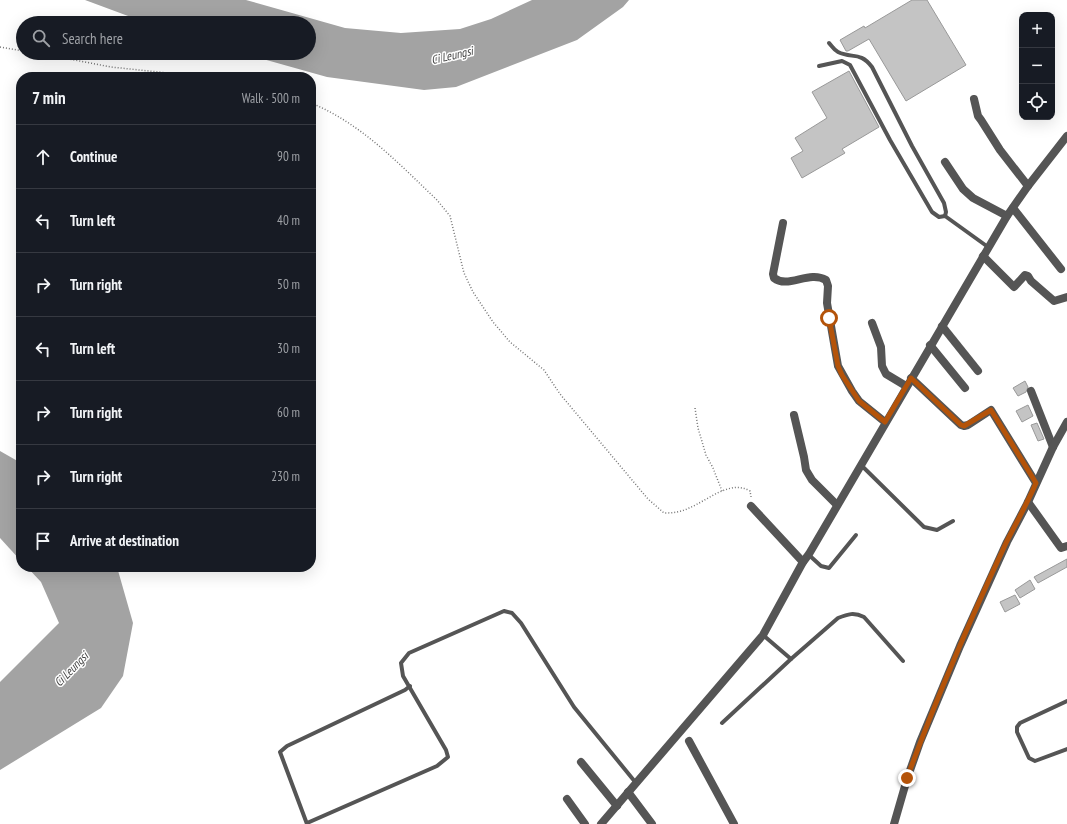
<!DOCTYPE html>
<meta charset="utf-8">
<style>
:root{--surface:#171b24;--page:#242831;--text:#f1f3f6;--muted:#9ea1a6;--line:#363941}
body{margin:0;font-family:"PT Sans Narrow",sans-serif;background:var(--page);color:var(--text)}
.controls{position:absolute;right:12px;top:12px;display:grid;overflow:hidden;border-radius:8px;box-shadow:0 4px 16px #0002}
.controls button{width:36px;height:36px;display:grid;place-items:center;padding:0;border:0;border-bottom:1px solid var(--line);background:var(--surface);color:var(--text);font:20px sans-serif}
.stop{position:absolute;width:12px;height:12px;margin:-9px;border:3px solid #b45309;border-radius:50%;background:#fff}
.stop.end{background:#b45309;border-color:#fff;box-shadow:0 1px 4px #0008}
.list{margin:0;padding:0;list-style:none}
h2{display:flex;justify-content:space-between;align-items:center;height:52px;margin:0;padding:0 16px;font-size:17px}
h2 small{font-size:13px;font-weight:400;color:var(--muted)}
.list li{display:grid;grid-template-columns:26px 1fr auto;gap:12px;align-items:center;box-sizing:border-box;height:64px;padding:0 16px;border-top:1px solid var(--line)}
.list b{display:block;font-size:15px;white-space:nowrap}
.list em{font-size:13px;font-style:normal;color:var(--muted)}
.icon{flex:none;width:22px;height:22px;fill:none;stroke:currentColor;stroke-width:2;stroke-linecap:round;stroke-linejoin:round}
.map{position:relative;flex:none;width:1067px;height:824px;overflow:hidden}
.search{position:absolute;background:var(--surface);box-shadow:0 4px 16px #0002;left:16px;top:16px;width:300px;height:44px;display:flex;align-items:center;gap:10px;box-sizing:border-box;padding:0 14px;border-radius:22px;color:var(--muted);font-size:15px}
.panel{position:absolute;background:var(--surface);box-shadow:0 4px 16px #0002;left:16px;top:72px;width:300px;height:500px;border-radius:16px}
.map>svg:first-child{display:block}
.water{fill:#a3a3a3}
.building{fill:#c4c4c4;stroke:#999}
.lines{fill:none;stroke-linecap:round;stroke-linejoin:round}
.path{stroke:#777;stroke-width:1.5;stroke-dasharray:1 2;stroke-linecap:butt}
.lane{stroke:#555;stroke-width:4}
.street{stroke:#555;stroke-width:8}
.route{stroke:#b45309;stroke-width:5}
.labels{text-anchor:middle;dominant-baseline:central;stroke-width:3;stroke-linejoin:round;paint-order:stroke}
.water-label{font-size:12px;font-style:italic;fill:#444;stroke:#fff}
</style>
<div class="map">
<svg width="1067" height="824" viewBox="0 0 1067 824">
<rect width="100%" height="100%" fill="#fff"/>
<g class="water">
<polygon points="85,0 246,0 345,28 401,33 460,29 491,19 532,0 629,0 623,7 577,40 456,87 424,90 327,77 242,53 309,53 309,23 147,23"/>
<polygon points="0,451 21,463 21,561 0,538"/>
<polygon points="27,567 117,567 133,623 123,676 101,708 0,770 0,682 59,623 41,582"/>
</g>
<g class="building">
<polygon points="912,0 927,0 966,65 906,101 869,39 848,51 846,51 840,40 864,26 865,28"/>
<polygon points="849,71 879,127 842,149 845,153 802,178 791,158 803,151 795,138 827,118 812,92"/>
<polygon points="1025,381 1028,387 1026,392 1018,396 1013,388"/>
<polygon points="1028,405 1033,416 1022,422 1016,411"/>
<polygon points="1037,423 1044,439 1038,441 1031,425"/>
<polygon points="1067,559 1067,567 1038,583 1034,577"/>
<polygon points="1030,580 1035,589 1020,598 1015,590"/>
<polygon points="1015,595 1020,604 1005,612 1000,602"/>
</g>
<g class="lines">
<g class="path">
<polyline points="0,47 23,51"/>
<polyline points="38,53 111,67 206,77"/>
<path d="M311,103c51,21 87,60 126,97l13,16 14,57 9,19 20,30 17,20 34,28 16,24 72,86 16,19 16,14c9,0 17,-1 25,-5 18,-7 41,-29 61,-17l1,6"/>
<polyline points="695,408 698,428 706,455 713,468 722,491"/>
</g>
<g class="lane">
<path d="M829,43c3,3 5,7 9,9 14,7 22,-1 34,15l40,79 32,57 2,9 -1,4"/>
<polyline points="819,66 842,61 850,65 890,140 932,212 939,217 945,216 988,247"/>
<polyline points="860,464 924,527 937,530 953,521"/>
<polyline points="809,555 821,566 829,568 856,535"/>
<path d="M763,635l28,24 47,-41c10,-4 16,-6 26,-1l39,44"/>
<polyline points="1067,701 1020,723 1017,727 1017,732 1029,758 1035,761 1067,749"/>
<polyline points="722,723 791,659"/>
<polyline points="307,823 437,766 448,757 446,750 403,676 401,663 409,653 504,611 512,613 521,623 574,707 636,783"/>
<polyline points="307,824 280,752 287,746 405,690 410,686"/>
</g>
<g class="street">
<polyline points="974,99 978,116 981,120 1000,150 1028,186"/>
<polyline points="945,162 963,189 973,198 1007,216"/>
<polyline points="1013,208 1061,269"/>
<path d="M783,223l-10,51 1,4c14,11 35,-8 52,2l2,6 -1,17 11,63 14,25 7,10 26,21"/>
<polyline points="983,256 1014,287 1025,275 1028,276 1031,281 1054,301 1067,297"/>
<polyline points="872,323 881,347 882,366 886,374 906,386"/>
<polyline points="942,326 978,371"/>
<polyline points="930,345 965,388"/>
<polyline points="911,378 961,425 964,426 968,425 991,410 1036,483"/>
<polyline points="1031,391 1053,447"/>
<polyline points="794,415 804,457 806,470 812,480 837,505"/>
<polyline points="1028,502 1061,548 1067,546"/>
<polyline points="751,506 803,562"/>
<polyline points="689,741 734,824"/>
<polyline points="581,762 617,806"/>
<polyline points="628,792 652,824"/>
<polyline points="567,799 585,824"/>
<polyline points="601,824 763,635 803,562 809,554 1007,216 1028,186 1067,136"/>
<polyline points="894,824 907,779 920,742 960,646 1007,542 1028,502 1053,447 1067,422"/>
</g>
</g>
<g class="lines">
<path class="route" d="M829,318l9,48 4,9 17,26 26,21 26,-44 50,47 3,1 27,-16 45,73c-9,21 -20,40 -30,60 -36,77 -70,156 -99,235"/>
</g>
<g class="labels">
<g class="water-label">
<text transform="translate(452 55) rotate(-13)">Ci Leungsi</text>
<text transform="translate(71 669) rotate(-46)">Ci Leungsi</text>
</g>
</g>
</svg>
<div class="controls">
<button>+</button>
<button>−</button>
<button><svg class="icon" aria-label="locate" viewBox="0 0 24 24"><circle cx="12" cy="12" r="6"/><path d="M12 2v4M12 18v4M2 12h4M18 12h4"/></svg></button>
</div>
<div class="stop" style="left:829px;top:318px"></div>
<div class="stop end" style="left:907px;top:778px"></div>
<div class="search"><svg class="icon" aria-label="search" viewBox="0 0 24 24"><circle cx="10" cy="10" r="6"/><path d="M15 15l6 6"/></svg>Search here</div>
<section class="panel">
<h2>7 min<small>Walk · 500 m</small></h2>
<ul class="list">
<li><svg class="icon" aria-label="ahead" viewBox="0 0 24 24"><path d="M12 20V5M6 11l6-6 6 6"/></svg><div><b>Continue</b></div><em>90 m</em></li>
<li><svg class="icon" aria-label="left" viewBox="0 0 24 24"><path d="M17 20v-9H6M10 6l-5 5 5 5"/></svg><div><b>Turn left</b></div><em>40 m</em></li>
<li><svg class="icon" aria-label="right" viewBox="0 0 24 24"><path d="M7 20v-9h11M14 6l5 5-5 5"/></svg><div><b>Turn right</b></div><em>50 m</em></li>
<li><svg class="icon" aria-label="left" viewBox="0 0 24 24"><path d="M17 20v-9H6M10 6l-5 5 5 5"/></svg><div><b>Turn left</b></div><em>30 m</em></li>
<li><svg class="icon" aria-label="right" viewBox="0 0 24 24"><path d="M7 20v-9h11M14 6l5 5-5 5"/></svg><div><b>Turn right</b></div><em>60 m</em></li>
<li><svg class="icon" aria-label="right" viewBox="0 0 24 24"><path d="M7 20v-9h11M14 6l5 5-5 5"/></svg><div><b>Turn right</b></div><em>230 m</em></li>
<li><svg class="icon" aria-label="arrive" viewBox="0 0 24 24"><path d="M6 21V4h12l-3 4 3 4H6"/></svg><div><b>Arrive at destination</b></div></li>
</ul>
</section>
</div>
